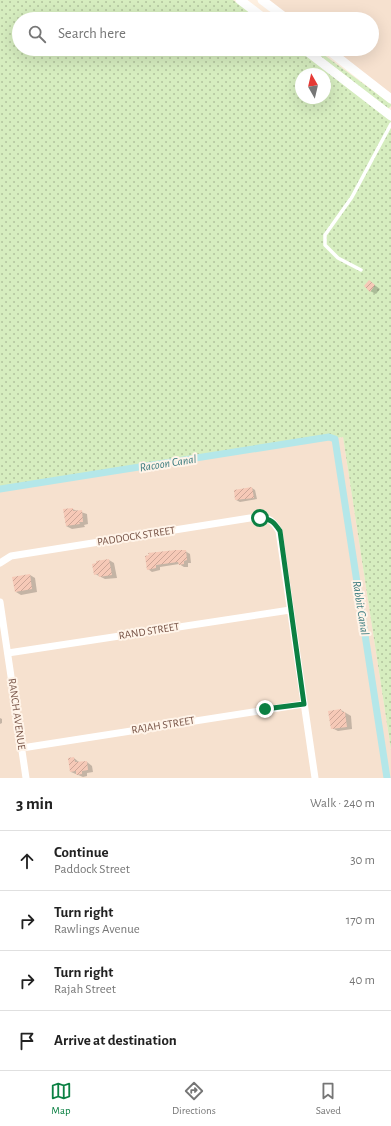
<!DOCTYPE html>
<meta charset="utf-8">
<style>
:root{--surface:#fff;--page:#f6f6f6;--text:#222;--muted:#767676;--line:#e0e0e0;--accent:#0b8043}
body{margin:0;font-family:"Alegreya Sans",sans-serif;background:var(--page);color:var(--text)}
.compass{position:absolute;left:295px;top:68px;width:36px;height:36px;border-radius:50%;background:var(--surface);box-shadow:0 4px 16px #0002;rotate:352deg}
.stop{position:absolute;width:12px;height:12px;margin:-9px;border:3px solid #0b8043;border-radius:50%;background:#fff}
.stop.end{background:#0b8043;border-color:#fff;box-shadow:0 1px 4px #0008}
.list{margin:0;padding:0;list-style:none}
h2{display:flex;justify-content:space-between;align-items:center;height:52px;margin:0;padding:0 16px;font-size:17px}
h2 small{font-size:13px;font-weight:400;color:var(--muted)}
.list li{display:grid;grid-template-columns:26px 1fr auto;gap:12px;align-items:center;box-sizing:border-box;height:60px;padding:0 16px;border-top:1px solid var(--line)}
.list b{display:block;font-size:15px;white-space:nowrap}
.list p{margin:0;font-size:13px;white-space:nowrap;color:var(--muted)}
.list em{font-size:13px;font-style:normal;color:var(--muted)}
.icon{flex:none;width:22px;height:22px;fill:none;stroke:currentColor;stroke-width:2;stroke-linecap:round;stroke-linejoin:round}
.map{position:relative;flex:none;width:391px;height:778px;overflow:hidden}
.search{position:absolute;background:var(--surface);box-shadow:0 4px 16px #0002;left:12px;right:12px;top:12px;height:44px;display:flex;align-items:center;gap:10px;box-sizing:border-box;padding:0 14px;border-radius:22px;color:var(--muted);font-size:15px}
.sheet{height:292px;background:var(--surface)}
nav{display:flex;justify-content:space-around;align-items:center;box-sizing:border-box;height:56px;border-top:1px solid var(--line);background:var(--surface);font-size:11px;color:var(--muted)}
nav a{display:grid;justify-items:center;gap:2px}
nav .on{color:var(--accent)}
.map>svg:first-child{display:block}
.residential{fill:#f6e1cf}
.grass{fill:url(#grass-dots);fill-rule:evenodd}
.shadow{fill:#0003}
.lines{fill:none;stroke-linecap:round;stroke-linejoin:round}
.canal{stroke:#b4e7e9;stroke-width:7}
.building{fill:url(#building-hatch)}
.lane{stroke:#fff;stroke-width:3.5}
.street{stroke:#fff;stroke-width:7}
.secondary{stroke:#fff;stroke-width:9}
.route{stroke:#0b8043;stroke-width:5}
.labels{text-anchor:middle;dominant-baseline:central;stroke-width:4;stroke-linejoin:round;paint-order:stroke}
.street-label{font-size:11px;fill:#775346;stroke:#fff4e9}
.water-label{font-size:12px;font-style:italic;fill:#397a7e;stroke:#fff4e9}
</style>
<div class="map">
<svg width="391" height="778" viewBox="0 0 391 778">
<defs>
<pattern id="grass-dots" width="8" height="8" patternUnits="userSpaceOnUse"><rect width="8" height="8" fill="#d6edbf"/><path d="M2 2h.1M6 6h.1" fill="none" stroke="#b2c39d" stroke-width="1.8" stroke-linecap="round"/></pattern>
<pattern id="building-hatch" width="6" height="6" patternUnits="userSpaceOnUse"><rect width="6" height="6" fill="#f6c9b7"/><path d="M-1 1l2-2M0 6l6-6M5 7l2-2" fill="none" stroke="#cca697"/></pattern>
</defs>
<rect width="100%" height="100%" fill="#fef0e1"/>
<g class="residential">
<polygon points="268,0 391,0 391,94 333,49 372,49 372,19 293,19"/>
<polygon points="343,437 391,750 391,778 0,778 0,488"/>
</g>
<g class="grass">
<path d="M0,0h233l26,19h-240v30h279l93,72v629l-48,-313 -343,51zM301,74h24v24h-24z"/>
<polygon points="311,49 316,49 391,104 391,106 388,109"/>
</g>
<g class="shadow">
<polygon points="369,281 380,289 376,294 370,291"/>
<polygon points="252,488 255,490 257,499 240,502 236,500"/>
<polygon points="72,509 87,514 88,524 84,525 85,527 72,529 66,526"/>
<polygon points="185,551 190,554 191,563 188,563 188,567 184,567 179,564 160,567 160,570 152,572 148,569"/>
<polygon points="109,560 114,563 117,578 105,579 95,574 97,564"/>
<polygon points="30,575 35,578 37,592 21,595 16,592"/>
<polygon points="341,710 351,716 352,729 338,731 332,728"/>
<polygon points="0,718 2,719 2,723 0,724"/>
<polygon points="74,758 80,763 87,762 92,766 93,772 87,773 87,776 83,777 71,772 69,759"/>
</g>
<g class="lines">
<polyline class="canal" points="0,489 329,437 335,439 387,778"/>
</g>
<g class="building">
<polygon points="369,280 375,285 370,292 364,286"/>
<polygon points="252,487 254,498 235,500 234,490"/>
<polygon points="73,508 73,511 82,510 83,522 79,522 80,524 66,526 63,509"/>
<polygon points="176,550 186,550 187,560 184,561 184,564 179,565 178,562 156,565 156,568 147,570 145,556 149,555 148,553"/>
<polygon points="109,559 112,575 99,577 98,574 94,575 92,564 96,563 96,561"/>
<polygon points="30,574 32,589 15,592 12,577"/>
<polygon points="341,709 342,712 345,712 347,727 331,729 328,711"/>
<polygon points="74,757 75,762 87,761 88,770 82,771 82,774 76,775 76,771 70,772 68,758"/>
</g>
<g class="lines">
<polyline class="lane" points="361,270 338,258 325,245 325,235 352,197 391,124"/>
<g class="street">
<path d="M0,563l11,-7 239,-38c16,-1 21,-1 29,13l36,247"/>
<polyline points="0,602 26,778"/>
<polyline points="8,653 290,610"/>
<polyline points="22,748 304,704"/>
</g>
<g class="secondary">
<polyline points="240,0 265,19"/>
<polyline points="262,0 287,19"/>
<polyline points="304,49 391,116"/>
<polyline points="327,49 391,99"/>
</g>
</g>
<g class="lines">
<path class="route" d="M260,518c11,1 14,4 20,13l24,173 -39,5"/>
</g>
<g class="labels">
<g class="street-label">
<text transform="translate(136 536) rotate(-9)">PADDOCK STREET</text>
<text transform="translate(149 631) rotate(-9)">RAND STREET</text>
<text transform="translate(17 714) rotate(82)">RANCH AVENUE</text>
<text transform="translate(163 725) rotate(-9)">RAJAH STREET</text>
</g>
<g class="water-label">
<text transform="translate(168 463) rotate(-9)">Racoon Canal</text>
<text transform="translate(361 608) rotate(81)">Rabbit Canal</text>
</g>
</g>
</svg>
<svg class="compass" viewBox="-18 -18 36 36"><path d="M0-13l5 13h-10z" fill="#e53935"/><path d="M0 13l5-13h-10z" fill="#767676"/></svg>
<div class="stop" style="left:260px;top:518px"></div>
<div class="stop end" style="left:265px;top:709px"></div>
<div class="search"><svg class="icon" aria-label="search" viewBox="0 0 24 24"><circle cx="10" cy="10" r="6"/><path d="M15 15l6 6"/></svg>Search here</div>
</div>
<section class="sheet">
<h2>3 min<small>Walk · 240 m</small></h2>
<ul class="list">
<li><svg class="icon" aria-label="ahead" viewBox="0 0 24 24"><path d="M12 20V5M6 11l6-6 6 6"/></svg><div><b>Continue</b><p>Paddock Street</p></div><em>30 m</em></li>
<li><svg class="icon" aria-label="right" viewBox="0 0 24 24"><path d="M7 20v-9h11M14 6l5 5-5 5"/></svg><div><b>Turn right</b><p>Rawlings Avenue</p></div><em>170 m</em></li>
<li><svg class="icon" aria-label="right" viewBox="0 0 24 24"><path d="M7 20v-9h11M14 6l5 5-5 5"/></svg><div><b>Turn right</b><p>Rajah Street</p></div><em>40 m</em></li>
<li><svg class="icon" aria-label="arrive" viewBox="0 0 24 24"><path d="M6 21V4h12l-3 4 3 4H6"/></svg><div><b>Arrive at destination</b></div></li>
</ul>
</section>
<nav>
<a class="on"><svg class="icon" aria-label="map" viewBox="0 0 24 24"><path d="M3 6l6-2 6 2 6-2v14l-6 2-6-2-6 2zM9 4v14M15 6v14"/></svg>Map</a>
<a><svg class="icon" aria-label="directions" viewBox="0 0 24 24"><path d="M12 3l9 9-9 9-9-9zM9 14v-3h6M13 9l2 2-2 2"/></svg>Directions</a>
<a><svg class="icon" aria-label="saved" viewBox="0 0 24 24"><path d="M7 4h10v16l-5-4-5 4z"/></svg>Saved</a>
</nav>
